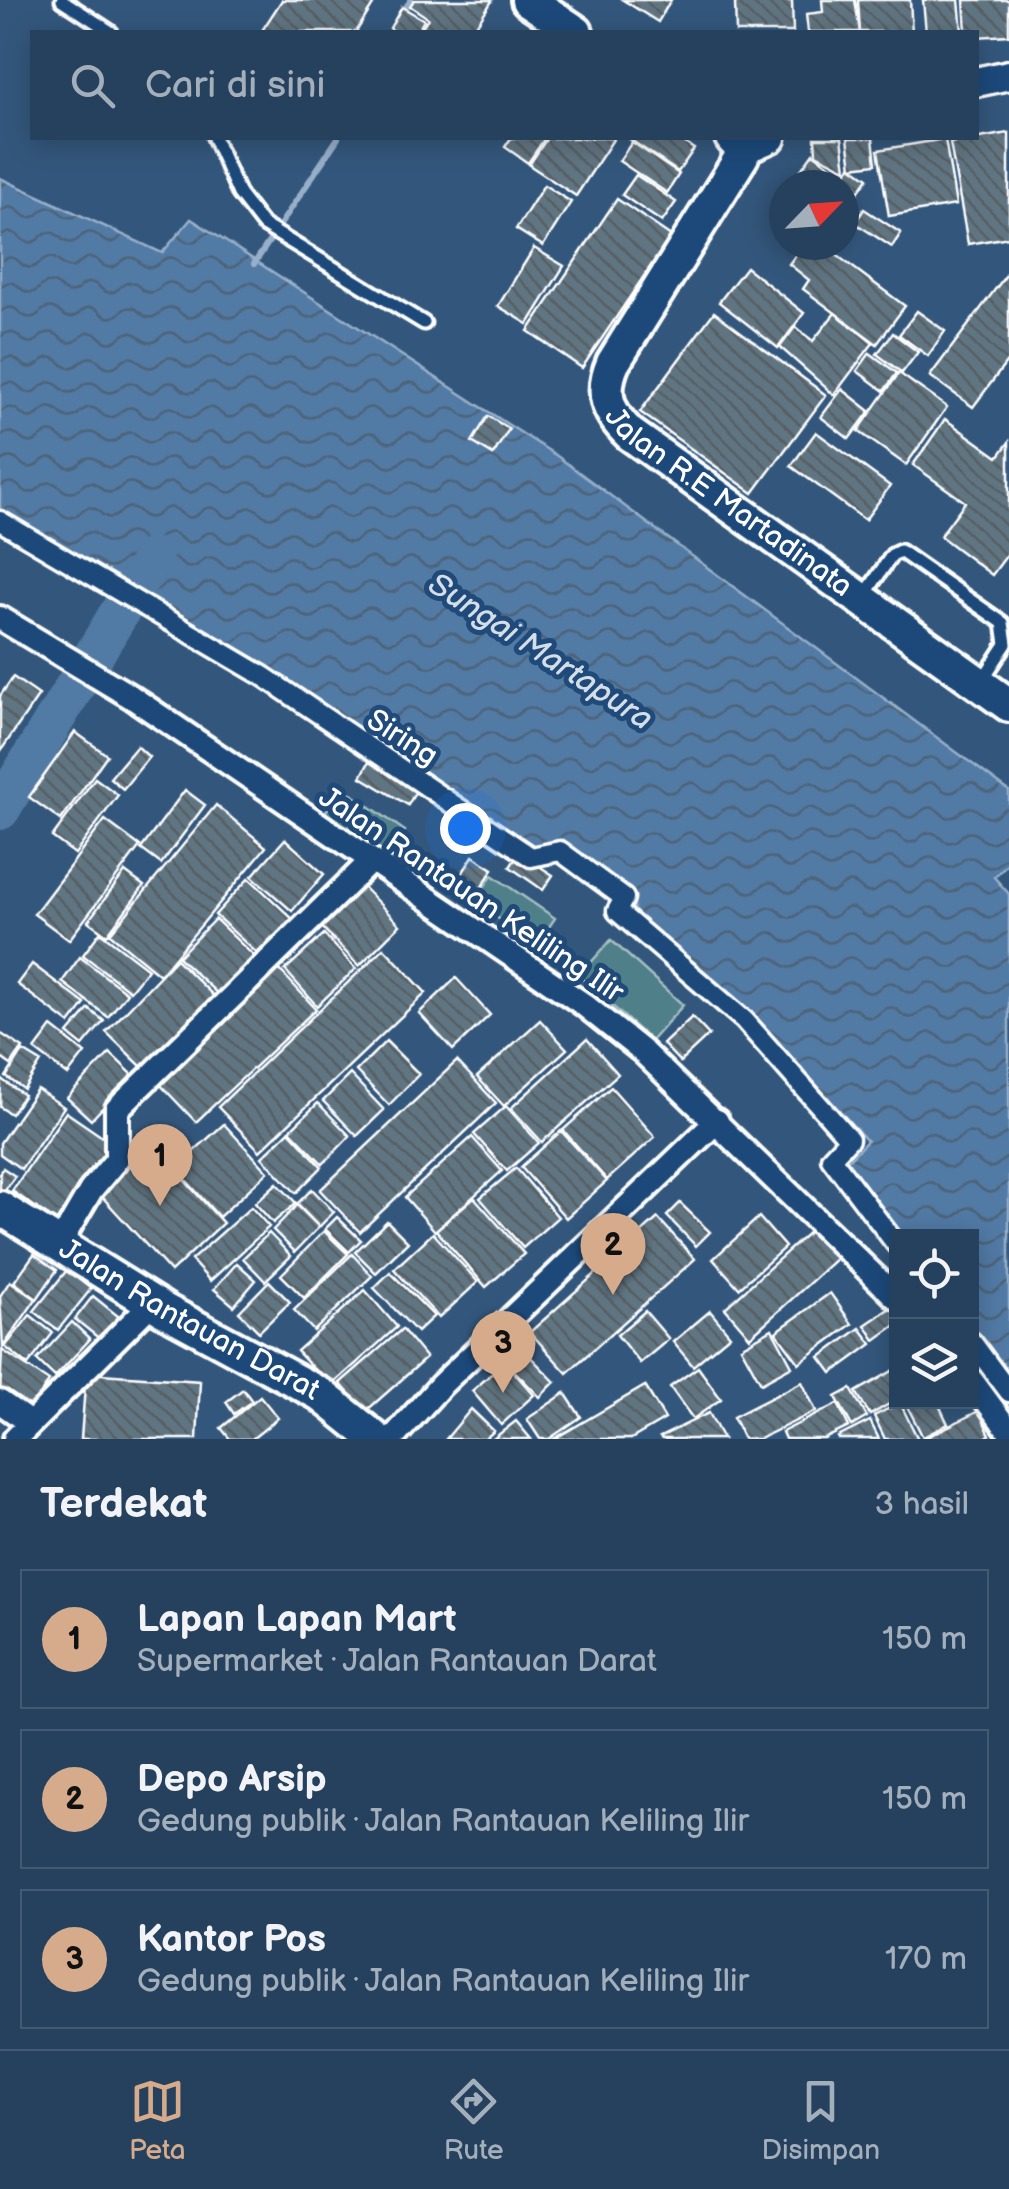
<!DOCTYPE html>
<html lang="id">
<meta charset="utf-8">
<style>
:root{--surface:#26415d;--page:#2e4863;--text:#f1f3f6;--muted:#a4afbc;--line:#425a72;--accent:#d6ab8b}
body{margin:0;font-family:"Balsamiq Sans",sans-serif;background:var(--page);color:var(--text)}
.controls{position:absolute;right:30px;bottom:30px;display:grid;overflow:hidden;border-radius:0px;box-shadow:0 5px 25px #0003}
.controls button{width:90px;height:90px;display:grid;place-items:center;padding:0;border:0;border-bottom:2px solid var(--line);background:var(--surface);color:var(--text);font:50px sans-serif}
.compass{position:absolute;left:769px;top:170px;width:90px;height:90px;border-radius:50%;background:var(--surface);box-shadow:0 5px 25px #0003;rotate:65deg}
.you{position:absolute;left:465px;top:828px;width:35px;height:35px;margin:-25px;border:8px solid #fff;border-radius:50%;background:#1a73e8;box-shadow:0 0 0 15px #1a73e833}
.badge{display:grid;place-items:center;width:65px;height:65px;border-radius:50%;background:var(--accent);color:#111;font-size:32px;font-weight:700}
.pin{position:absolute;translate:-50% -82px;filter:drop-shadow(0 2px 5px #0008)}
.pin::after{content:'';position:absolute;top:52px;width:35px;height:30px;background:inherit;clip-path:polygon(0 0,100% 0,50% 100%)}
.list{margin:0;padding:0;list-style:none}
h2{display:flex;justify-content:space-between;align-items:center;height:130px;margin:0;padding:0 40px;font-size:42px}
h2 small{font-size:32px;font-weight:400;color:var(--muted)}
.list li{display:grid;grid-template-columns:65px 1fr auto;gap:30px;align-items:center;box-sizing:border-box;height:140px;margin:0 20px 20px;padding:0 20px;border:2px solid var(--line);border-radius:0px}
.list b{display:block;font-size:38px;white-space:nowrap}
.list p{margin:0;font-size:32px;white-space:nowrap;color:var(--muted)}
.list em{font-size:32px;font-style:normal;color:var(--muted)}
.icon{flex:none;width:55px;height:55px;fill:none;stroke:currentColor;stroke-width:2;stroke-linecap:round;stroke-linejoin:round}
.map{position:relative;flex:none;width:1009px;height:1439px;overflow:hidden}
.search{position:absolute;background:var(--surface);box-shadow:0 5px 25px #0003;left:30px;right:30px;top:30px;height:110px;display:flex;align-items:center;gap:25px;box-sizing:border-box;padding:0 35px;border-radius:0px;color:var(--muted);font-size:38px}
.sheet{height:610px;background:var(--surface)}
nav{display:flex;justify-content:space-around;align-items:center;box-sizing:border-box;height:140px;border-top:2px solid var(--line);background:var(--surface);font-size:28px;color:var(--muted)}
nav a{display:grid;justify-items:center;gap:5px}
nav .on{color:var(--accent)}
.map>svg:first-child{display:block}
.park{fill:#4f7f89;stroke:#a7bfc4;stroke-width:2.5}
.water{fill:url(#water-waves);stroke:#97afc9;stroke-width:2.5}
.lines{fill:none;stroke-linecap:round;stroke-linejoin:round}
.stream{stroke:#97afc9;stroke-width:6}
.river{stroke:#517aa5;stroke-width:40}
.building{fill:url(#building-back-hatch);stroke:#fff;stroke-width:2.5}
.service-casing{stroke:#fff;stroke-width:19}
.pedestrian-casing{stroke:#fff;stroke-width:25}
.minor-casing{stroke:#fff;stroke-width:30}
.tertiary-casing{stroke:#fff;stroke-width:35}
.secondary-casing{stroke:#fff;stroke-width:40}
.service{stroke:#1f4a7a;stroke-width:11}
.pedestrian{stroke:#1f4a7a;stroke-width:18}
.minor{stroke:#1f4a7a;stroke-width:22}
.tertiary{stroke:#1f4a7a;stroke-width:28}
.secondary{stroke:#1f4a7a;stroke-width:32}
.labels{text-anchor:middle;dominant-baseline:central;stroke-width:10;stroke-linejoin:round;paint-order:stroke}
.street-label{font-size:30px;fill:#fff;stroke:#1f4a7a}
.water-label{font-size:32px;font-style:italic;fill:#d4dee8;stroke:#1f4a7a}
</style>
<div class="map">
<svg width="1009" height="1439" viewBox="0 0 1009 1439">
<defs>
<pattern id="water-waves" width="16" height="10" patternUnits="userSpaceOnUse" patternTransform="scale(2.5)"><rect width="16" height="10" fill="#517aa5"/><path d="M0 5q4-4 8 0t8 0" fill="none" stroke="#4e6378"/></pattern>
<pattern id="building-back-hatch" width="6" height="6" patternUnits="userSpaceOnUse" patternTransform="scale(2.5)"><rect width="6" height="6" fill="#617482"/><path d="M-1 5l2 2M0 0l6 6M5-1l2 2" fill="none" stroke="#555e64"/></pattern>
</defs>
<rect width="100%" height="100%" fill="#33577c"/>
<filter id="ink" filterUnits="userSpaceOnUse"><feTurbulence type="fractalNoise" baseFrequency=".01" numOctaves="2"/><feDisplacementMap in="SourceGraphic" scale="20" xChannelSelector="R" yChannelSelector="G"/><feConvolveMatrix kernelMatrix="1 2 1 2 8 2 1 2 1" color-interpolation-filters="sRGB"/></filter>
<g filter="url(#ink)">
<g class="park">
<polygon points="342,787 405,831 387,857 324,814"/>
<polygon points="492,875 555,918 537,945 474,902"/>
<polygon points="611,940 683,1005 651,1041 579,976"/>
</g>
<polygon class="water" points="0,178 162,253 191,219 557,456 1009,791 1009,862 994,877 1009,894 1009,1377 972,1327 972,1236 902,1236 846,1162 867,1141 753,1014 634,914 634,894 561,844 534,849 318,702 0,510"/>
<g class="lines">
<g class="stream">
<polyline points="400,15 411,0"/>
<polyline points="254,264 338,138"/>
</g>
<polyline class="river" points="0,810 153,557"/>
</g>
<g class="building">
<polygon points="282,0 376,0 356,32 261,32"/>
<polygon points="414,0 490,0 492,1 472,32 431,32 422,27 428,18 410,6"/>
<polygon points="623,0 671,0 658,22"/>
<polygon points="744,0 792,1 793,32 736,32 735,3"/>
<polygon points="822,0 855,0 860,32 808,32 806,14 823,12"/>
<polygon points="858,0 910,0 912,32 860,32"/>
<polygon points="923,0 959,0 962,32 926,32"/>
<polygon points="964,0 1009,0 1009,35 976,37 976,32 966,32"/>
<polygon points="402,7 424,20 419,29 426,32 394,32 390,28"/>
<polygon points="1009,133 1009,237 968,244 950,143"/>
<polygon points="511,138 545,138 528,163 505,147"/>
<polygon points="547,138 614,138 576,196 529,165"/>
<polygon points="628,138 677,138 694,149 678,172"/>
<polygon points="815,138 842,138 846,169 816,154"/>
<polygon points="848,138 873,138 876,164 852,167"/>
<polygon points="945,139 956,205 889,216 878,150"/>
<polygon points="632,142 679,174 667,193 619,161"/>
<polygon points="813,153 844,176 851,166 868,178 844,212 844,185 790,185"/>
<polygon points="636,175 676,202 662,222 622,195"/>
<polygon points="544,185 571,202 543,246 516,229"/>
<polygon points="617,199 671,236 582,368 528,331"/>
<polygon points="864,209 901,233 892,247 855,223"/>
<polygon points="803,245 823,245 905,306 877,344 803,289 809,280 789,264"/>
<polygon points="534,248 564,266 528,324 498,306"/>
<polygon points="746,267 804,313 778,348 719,302"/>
<polygon points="1009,271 1009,359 973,407 930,376"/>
<polygon points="917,311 945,331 928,356 899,335"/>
<polygon points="714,312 826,395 753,493 640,412"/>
<polygon points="835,313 873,343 834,395 780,347 795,327 813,341"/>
<polygon points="893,333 918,352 902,373 877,354"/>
<polygon points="870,353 897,373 884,391 857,371"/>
<polygon points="899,373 947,407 906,465 858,431"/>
<polygon points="842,389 870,411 849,439 821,417"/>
<polygon points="488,416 509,429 493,455 472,442"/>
<polygon points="945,419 998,457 1009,442 1009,552 992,575 940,536 965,502 913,465"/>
<polygon points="816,432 890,486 865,520 791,466"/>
<polygon points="13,677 39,695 0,752 0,696"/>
<polygon points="75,732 107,755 61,820 29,797"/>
<polygon points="137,746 149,757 123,789 110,778"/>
<polygon points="369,762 416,791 408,805 361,777"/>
<polygon points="95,778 118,795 75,854 52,837"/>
<polygon points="185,790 205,805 161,864 141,849"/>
<polygon points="216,805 266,847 160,975 110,934"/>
<polygon points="105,820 140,846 69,940 34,914"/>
<polygon points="285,839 324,874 292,911 252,876"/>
<polygon points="519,853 553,875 543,890 510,867"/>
<polygon points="473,856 493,869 473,901 453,888"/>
<polygon points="125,872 144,886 107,935 88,921"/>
<polygon points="249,878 295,921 262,958 215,915"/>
<polygon points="359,883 400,925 359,966 318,923"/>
<polygon points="215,919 257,959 221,997 178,957"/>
<polygon points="100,932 148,969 130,991 83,955"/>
<polygon points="324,934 356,969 317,1006 285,970"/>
<polygon points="384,948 426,993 260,1151 218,1107"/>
<polygon points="80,957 127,993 108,1017 62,982"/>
<polygon points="176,959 218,1000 148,1073 106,1032"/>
<polygon points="32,964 85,1004 70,1024 17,984"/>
<polygon points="275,965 316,1009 196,1122 155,1079"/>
<polygon points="456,978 490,1015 453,1050 419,1013"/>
<polygon points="89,1009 104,1021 83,1046 68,1034"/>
<polygon points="692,1017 709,1035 680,1062 663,1044"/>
<polygon points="540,1020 567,1049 504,1106 477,1077"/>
<polygon points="52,1027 85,1053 68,1075 35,1050"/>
<polygon points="0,1033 23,1048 11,1065 0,1057"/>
<polygon points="587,1039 618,1074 542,1142 511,1108"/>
<polygon points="386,1041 419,1074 389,1105 356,1071"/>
<polygon points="23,1051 41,1062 24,1089 6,1077"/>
<polygon points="110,1053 133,1075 91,1120 67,1098"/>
<polygon points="457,1061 496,1103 360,1232 320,1190"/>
<polygon points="350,1074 384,1110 357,1136 323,1101"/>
<polygon points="1,1079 24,1095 11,1114 0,1107"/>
<polygon points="611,1087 655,1137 607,1180 563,1130"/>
<polygon points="37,1089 64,1107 21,1169 0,1154 0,1143"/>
<polygon points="318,1103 350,1136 323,1164 290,1130"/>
<polygon points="506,1106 539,1143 507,1171 474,1134"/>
<polygon points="66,1112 117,1147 63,1226 12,1191"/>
<polygon points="224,1124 268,1172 219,1217 175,1168"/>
<polygon points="289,1131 322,1167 296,1193 262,1157"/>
<polygon points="561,1131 607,1181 566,1218 521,1167"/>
<polygon points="472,1137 502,1171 435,1231 405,1197"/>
<polygon points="149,1141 223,1223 171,1272 96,1190"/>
<polygon points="3,1168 15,1176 0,1197 0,1172"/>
<polygon points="516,1168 558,1217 523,1248 480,1198"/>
<polygon points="277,1183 296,1203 273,1223 255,1203"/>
<polygon points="312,1189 334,1212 319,1227 297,1204"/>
<polygon points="474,1197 524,1254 486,1287 436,1230"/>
<polygon points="680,1203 710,1232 696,1246 667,1216"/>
<polygon points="297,1205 319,1227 295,1252 273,1230"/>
<polygon points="251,1207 269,1227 210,1281 191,1260"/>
<polygon points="337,1217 361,1240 349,1252 325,1229"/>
<polygon points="759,1217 785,1247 739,1288 713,1259"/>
<polygon points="658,1218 695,1259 567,1373 530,1332"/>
<polygon points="387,1221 408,1242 376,1273 355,1252"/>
<polygon points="811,1230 837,1258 750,1337 725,1308"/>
<polygon points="324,1231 348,1254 304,1298 281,1275"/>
<polygon points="269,1233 291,1256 265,1281 243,1258"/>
<polygon points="433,1233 478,1282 439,1318 394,1269"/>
<polygon points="34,1254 57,1270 37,1299 14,1282"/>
<polygon points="352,1254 372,1276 314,1331 294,1310"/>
<polygon points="237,1263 256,1280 234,1306 214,1289"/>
<polygon points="67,1270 91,1289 58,1330 34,1311"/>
<polygon points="390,1272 434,1316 417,1332 374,1288"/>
<polygon points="10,1281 36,1299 3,1347 0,1296"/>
<polygon points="269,1281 290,1302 259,1332 239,1312"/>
<polygon points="365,1290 397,1327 330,1387 297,1351"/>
<polygon points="830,1293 852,1324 799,1363 776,1332"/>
<polygon points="93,1296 119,1317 101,1340 75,1319"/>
<polygon points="893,1306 896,1325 875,1340 865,1325"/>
<polygon points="645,1311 669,1339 640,1363 617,1335"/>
<polygon points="710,1311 730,1335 693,1366 673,1342"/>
<polygon points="30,1315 53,1333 28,1365 5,1347"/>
<polygon points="72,1322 90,1339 55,1377 37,1360"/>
<polygon points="860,1328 872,1344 832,1373 820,1357"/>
<polygon points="402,1329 426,1358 365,1412 340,1383"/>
<polygon points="772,1329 792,1366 761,1383 741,1347"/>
<polygon points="518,1344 555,1382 540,1397 503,1359"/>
<polygon points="2,1350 49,1381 28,1414 0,1395"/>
<polygon points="505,1362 534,1395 501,1425 472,1391"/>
<polygon points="698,1367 721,1399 693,1419 670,1387"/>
<polygon points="896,1369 896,1400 870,1415 856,1392"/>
<polygon points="86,1373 200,1381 197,1439 81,1439"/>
<polygon points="802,1382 816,1411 759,1439 744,1439 733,1417"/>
<polygon points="645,1386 665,1419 631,1439 554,1439"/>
<polygon points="243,1389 252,1401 234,1414 226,1402"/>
<polygon points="851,1389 867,1417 852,1426 836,1397"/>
<polygon points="565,1393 581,1417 549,1439 540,1439 527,1419"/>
<polygon points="260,1396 278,1418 252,1439 230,1439 221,1428"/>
<polygon points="905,1402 951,1402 940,1407 948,1424 923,1437"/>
<polygon points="900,1403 918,1439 885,1439 874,1416"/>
<polygon points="838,1404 849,1427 824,1439 785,1439 782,1432"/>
<polygon points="471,1409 494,1431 485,1439 446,1439"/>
<polygon points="979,1411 990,1435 982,1439 923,1439"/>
<polygon points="709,1413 723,1439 662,1439 660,1437"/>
<polygon points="516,1421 531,1439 493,1439"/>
<polygon points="870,1421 879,1439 839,1439 838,1437"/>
</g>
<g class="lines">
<defs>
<g id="service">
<polyline points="62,0 111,32"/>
<polyline points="214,138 239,194 263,225 424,323"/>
<polyline points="864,596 892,555 900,551 1003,623 1006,644 981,682"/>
</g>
<g id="pedestrian">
<polyline points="0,521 263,676 531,857 560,851 624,898 617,911 744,1020 849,1139 831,1158 896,1244"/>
<polyline points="972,1342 1009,1392"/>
</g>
<g id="minor">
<polyline points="0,618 133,698 583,1004 643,1052 896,1297"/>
<polyline points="60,1243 91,1190 117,1159 117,1109 369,863"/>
<polyline points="972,1381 1009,1431"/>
<polyline points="0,1402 30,1423"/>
<polyline points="15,1439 153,1302"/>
<polyline points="392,1439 441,1385 717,1121"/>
</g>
<g id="tertiary">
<polyline points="976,82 1009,75"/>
<polyline points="743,150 771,138"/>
</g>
<g id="secondary">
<polyline points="528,0 576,32"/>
<path id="s1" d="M732,138l11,12 -1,6 -129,207c-13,30 -6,49 17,71l379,271"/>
<path id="s2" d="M0,1208l164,102 156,84 56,45"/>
</g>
</defs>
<use href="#service" class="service-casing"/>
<use href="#pedestrian" class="pedestrian-casing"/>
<use href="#minor" class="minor-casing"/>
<use href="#tertiary" class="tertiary-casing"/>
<use href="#secondary" class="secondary-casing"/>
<use href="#service" class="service"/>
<use href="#pedestrian" class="pedestrian"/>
<use href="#minor" class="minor"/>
<use href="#tertiary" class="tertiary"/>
<use href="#secondary" class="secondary"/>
</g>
</g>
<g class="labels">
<g class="street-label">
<text stroke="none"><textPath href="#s1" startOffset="465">Jalan R.E Martadinata</textPath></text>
<text transform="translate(402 738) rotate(33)">Siring</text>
<text transform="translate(471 895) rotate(34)">Jalan Rantauan Keliling Ilir</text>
<text stroke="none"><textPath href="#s2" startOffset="220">Jalan Rantauan Darat</textPath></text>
</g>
<g class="water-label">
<text transform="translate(540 652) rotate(33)">Sungai Martapura</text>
</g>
</g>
</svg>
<div class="controls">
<button><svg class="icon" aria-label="locate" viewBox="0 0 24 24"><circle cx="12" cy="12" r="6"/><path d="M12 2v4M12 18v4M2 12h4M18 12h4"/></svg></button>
<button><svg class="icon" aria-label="layers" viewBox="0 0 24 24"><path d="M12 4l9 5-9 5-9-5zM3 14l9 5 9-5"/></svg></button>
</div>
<svg class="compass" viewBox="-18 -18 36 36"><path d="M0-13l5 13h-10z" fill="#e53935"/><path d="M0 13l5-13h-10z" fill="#a4afbc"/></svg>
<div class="you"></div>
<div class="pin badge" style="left:160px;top:1206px">1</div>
<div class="pin badge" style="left:613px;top:1295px">2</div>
<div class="pin badge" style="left:503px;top:1393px">3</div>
<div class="search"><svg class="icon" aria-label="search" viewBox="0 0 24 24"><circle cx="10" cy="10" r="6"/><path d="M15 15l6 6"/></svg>Cari di sini</div>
</div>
<section class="sheet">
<h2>Terdekat<small>3 hasil</small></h2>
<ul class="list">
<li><span class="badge">1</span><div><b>Lapan Lapan Mart</b><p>Supermarket · Jalan Rantauan Darat</p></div><em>150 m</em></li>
<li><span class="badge">2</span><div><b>Depo Arsip</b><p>Gedung publik · Jalan Rantauan Keliling Ilir</p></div><em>150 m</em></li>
<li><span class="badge">3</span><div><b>Kantor Pos</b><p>Gedung publik · Jalan Rantauan Keliling Ilir</p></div><em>170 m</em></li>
</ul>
</section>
<nav>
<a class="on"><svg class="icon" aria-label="map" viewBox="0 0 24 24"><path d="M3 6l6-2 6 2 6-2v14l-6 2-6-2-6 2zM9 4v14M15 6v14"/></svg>Peta</a>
<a><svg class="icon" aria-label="directions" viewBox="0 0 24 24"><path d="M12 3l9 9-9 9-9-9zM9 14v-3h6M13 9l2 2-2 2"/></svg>Rute</a>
<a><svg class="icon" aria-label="saved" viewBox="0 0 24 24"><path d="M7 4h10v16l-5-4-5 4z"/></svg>Disimpan</a>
</nav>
